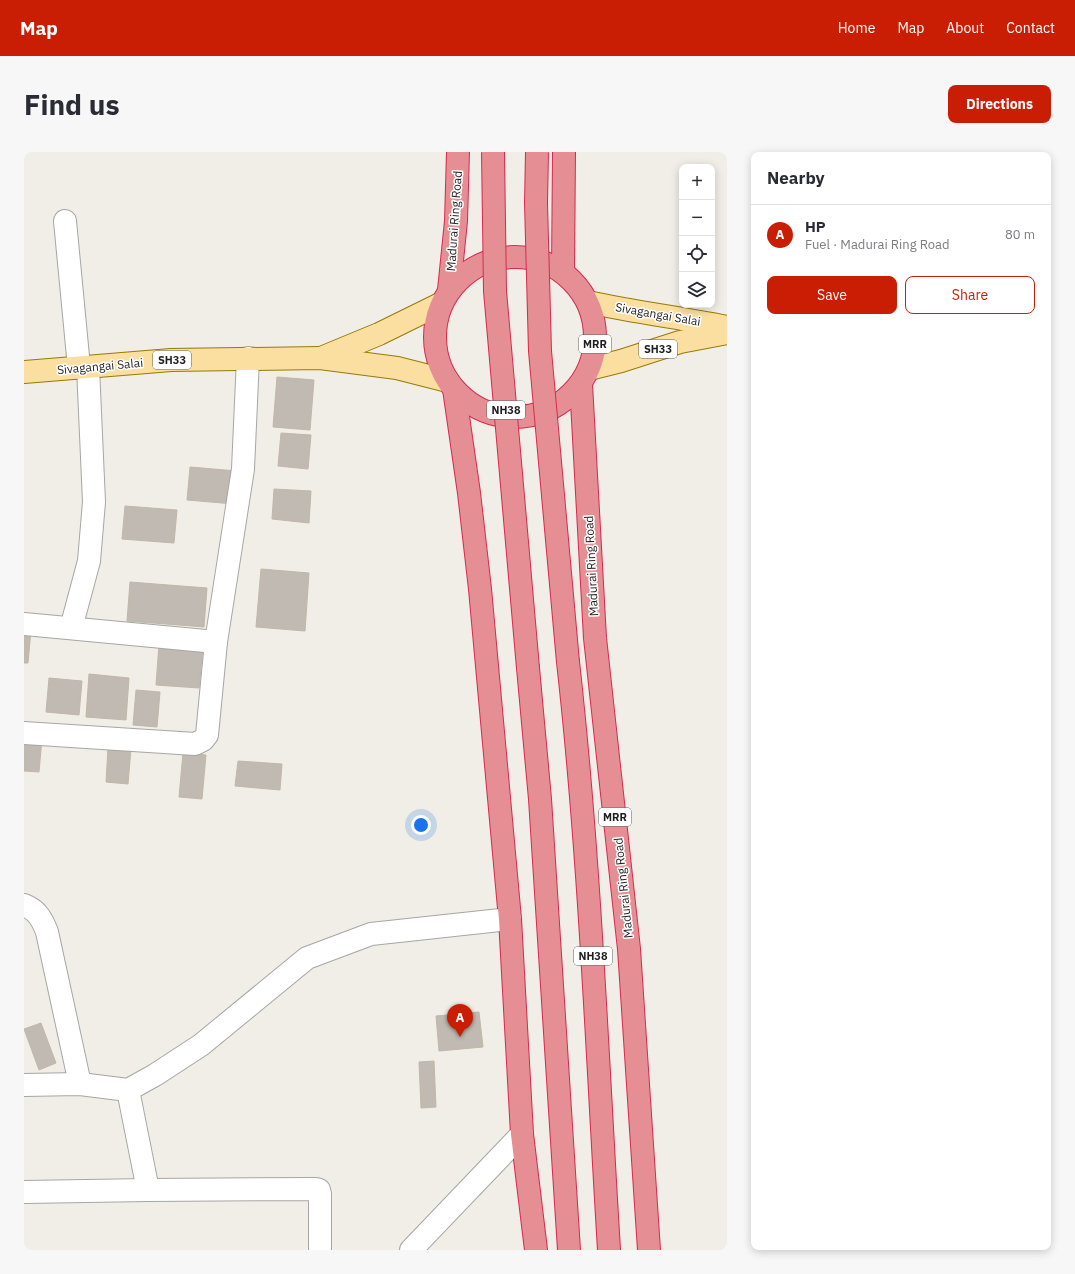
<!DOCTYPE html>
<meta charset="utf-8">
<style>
:root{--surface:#fff;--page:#f7f7f7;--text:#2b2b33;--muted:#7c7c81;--line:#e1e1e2;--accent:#ca1e04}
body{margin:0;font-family:"IBM Plex Sans",sans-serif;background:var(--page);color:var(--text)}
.controls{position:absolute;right:12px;top:12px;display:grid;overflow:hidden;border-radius:8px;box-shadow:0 2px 10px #0003}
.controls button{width:36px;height:36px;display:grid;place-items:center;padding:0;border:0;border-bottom:1px solid var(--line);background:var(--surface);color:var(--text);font:20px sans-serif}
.you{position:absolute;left:397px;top:673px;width:14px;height:14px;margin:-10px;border:3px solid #fff;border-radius:50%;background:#1a73e8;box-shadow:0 0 0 6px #1a73e833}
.badge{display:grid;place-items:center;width:26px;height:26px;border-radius:50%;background:var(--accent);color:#fff;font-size:13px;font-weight:700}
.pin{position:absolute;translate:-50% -33px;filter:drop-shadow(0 1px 2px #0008)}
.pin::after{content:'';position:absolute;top:21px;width:14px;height:12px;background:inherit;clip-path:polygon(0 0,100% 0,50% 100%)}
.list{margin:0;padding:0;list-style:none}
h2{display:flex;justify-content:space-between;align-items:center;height:52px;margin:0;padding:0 16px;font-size:17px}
h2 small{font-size:13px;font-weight:400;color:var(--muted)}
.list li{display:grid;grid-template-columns:26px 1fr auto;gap:12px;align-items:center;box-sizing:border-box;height:60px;padding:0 16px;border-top:1px solid var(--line)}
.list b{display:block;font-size:15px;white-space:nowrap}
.list p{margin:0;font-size:13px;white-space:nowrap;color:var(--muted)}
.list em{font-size:13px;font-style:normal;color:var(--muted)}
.actions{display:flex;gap:8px;padding:12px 16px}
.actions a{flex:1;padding:9px 0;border:1px solid var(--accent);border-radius:8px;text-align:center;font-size:14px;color:var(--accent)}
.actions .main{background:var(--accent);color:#fff}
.icon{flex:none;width:22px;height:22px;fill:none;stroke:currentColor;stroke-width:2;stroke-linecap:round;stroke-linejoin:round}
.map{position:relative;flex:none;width:703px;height:1098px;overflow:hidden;border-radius:8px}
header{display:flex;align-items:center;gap:24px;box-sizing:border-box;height:56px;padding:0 20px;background:var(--accent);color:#fff}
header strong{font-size:19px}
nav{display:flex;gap:22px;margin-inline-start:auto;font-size:14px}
.intro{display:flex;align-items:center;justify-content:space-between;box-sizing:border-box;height:96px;padding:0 24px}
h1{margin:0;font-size:28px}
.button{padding:10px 18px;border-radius:8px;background:var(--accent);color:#fff;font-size:14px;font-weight:700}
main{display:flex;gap:24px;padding:0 24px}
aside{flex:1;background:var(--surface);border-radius:8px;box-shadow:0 2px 10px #0003}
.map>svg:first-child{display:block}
.building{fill:#c0bab2;stroke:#c1b7a8}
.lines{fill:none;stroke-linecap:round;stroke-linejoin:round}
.minor-casing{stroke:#a6a6a6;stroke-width:24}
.major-casing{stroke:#977a03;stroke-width:24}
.highway-casing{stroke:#d7294e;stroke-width:24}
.minor{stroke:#fff;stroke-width:22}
.major{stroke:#fadfa1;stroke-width:22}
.highway{stroke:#e58f94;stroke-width:22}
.highway-bridge-casing{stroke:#d7294e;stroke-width:24;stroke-linecap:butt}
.highway-bridge{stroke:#e58f94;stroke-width:22}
.labels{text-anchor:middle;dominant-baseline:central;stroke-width:3;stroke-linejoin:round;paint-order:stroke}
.shield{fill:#fff;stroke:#626262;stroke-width:1}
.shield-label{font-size:11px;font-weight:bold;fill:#1f1f1f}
.street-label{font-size:12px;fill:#1f1f1f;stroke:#fff}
</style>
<header>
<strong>Map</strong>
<nav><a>Home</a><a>Map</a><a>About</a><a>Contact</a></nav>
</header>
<div class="intro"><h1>Find us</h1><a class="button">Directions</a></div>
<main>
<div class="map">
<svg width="703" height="1098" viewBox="0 0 703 1098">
<rect width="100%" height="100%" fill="#f0eee6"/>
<g class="building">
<polygon points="253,225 290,228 286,278 249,275"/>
<polygon points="257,281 287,283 284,317 254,314"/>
<polygon points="166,315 213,319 210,352 163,348"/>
<polygon points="250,337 287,339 285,371 248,367"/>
<polygon points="101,354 153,358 150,391 98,387"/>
<polygon points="237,417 285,421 281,479 232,475"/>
<polygon points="106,430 183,436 180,475 103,469"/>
<polygon points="0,478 7,478 4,511 0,511"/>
<polygon points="135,492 179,495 175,536 132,533"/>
<polygon points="65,522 105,526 102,568 62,565"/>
<polygon points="25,526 58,529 55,563 22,560"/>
<polygon points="112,538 136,540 133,575 109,573"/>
<polygon points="0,586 18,587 15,620 0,619"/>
<polygon points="84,595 107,597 104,632 82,630"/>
<polygon points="159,601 182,603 178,647 155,645"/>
<polygon points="214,609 258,612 256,638 211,634"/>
<polygon points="455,860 459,895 415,899 412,864"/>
<polygon points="17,871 32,911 15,918 0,877"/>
<polygon points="410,909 412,955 397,956 395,910"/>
</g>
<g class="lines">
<defs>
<g id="minor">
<polyline points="41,69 55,215"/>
<polyline points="0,472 192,490"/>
<polyline points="47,476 65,409 70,350 64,215"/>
<polyline points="0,581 171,592 179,588 183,583 192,490 219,317 224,206"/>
<path d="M0,753c13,5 18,14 23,27l33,152"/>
<polyline points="0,933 56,932 104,938 131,923 177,893 283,806 347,782 486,767"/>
<polyline points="104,938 124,1038 292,1037 295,1038 296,1042 296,1098"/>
<polyline points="0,1040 124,1038"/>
<polyline points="387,1098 498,982"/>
</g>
<g id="major">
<path d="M564,150c46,10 93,16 139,25"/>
<polyline points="297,206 355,182 418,151"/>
<polyline points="565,217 597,209 656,190 703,181"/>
<polyline points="0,220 147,208 296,206 373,216 424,229"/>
</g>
<g id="highway">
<circle cx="491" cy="185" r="80"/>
<polyline points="539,120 540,0"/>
<polyline points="425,138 432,69 434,0"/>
<polyline points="557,232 571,486 605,797 625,1098"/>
<polyline points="430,237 445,341 456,437 486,767 498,982 512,1098"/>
<path d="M544,510c22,196 29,392 41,588"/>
<polyline points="504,516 516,647 545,1098"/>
</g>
</defs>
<use href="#minor" class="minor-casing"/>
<use href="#major" class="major-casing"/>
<use href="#highway" class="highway-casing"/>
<use href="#minor" class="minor"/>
<use href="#major" class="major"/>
<use href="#highway" class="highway"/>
<defs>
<g id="highway-bridge">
<polyline points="469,0 471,139 504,516"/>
<polyline points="513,0 512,51 516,199 544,510"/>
</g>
</defs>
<use href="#highway-bridge" class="highway-bridge-casing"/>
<use href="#highway-bridge" class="highway-bridge"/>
</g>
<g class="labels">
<g class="shield">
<rect x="555" y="183" width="32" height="18" rx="3"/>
<rect x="615" y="188" width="38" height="18" rx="3"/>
<rect x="129" y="199" width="38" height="18" rx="3"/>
<rect x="463" y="249" width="38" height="18" rx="3"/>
<rect x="575" y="656" width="32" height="18" rx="3"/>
<rect x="550" y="795" width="38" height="18" rx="3"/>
</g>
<g class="shield-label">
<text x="571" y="192">MRR</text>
<text x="634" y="197">SH33</text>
<text x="148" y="208">SH33</text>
<text x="482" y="258">NH38</text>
<text x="591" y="665">MRR</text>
<text x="569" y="804">NH38</text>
</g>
<g class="street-label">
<text transform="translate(430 69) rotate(-86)">Madurai Ring Road</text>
<text transform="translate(634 162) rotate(10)">Sivagangai Salai</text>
<text transform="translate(76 214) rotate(-5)">Sivagangai Salai</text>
<text transform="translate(567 414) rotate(-93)">Madurai Ring Road</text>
<text transform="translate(599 736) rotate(-96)">Madurai Ring Road</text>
</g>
</g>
</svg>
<div class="controls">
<button>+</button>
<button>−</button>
<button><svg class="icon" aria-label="locate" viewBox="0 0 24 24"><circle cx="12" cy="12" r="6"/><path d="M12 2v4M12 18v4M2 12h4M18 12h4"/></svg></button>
<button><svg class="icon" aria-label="layers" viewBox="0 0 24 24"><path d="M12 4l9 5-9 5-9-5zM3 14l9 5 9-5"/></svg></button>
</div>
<div class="you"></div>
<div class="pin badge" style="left:436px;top:885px">A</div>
</div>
<aside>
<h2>Nearby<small></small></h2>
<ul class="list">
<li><span class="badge">A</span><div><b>HP</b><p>Fuel · Madurai Ring Road</p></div><em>80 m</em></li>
</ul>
<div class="actions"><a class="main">Save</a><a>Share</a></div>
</aside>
</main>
